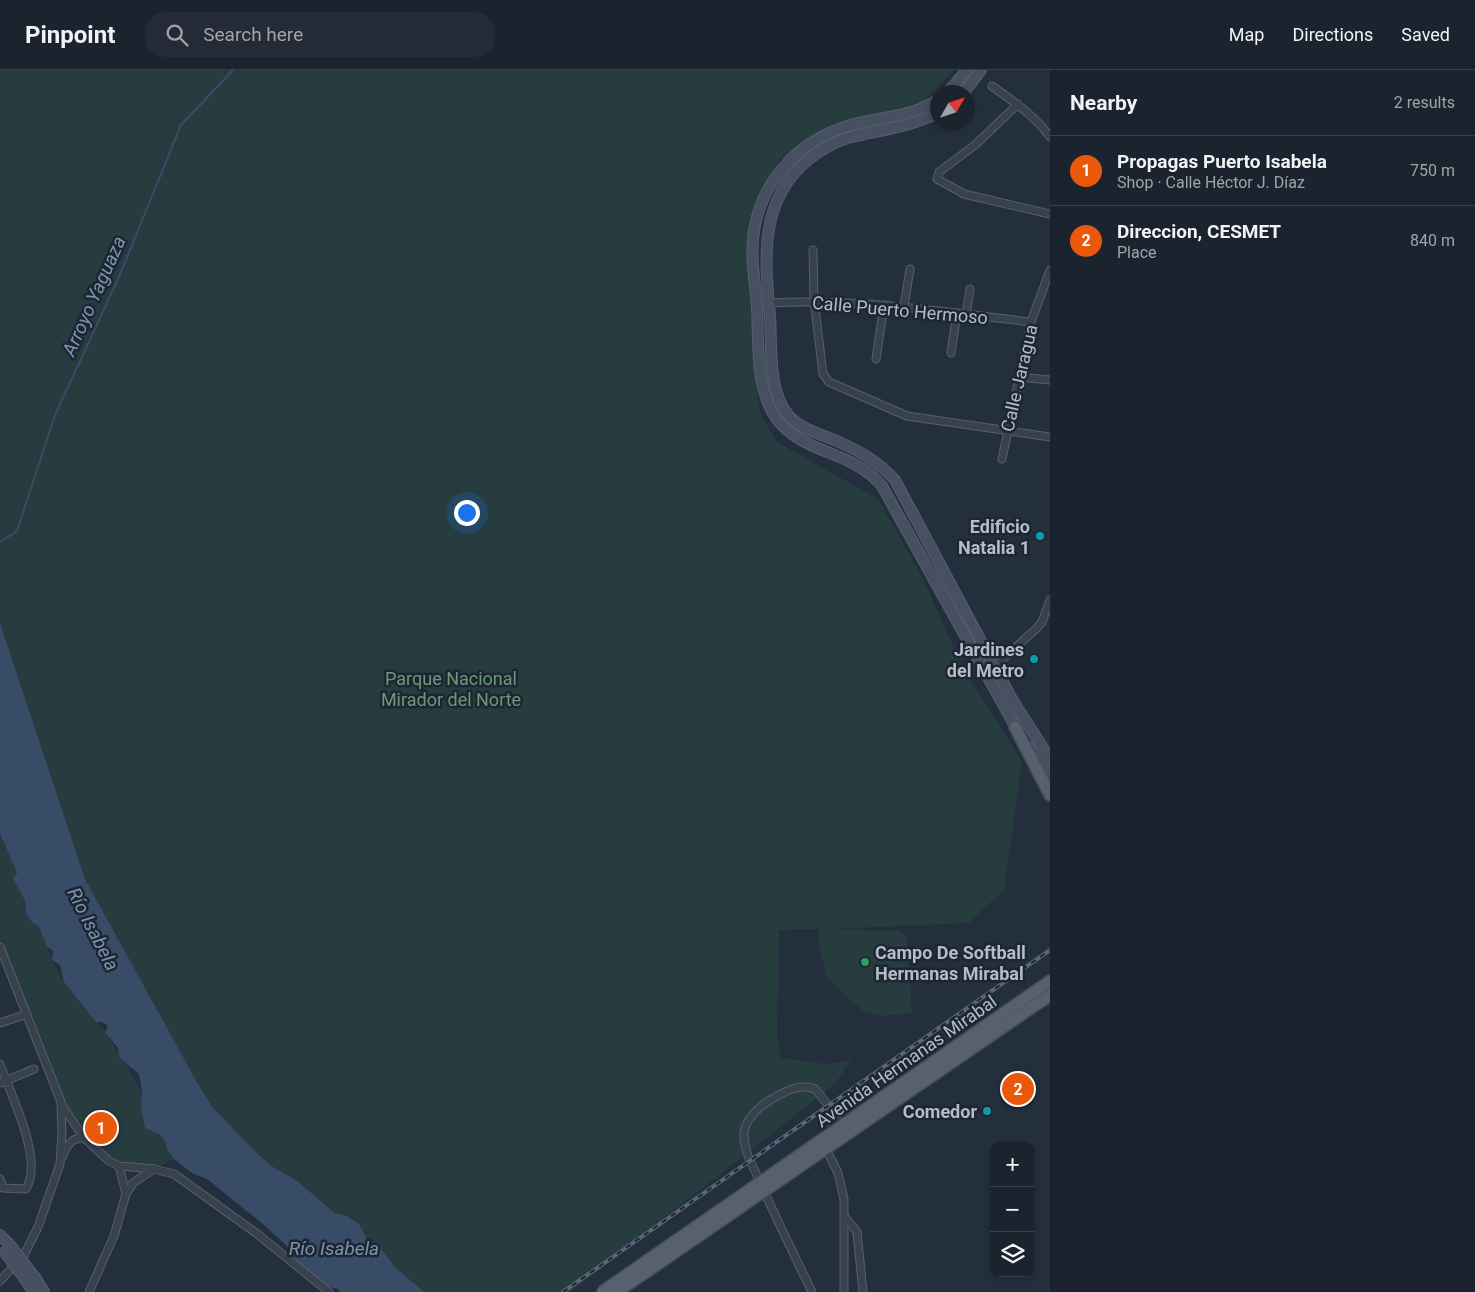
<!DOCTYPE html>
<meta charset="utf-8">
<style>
:root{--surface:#1b232e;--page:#242b36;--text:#f1f3f6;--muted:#a0a4aa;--line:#39404a;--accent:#ea580c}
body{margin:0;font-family:Roboto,sans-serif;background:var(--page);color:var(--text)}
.controls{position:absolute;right:15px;bottom:15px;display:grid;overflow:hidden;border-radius:10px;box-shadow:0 2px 8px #0003}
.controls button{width:45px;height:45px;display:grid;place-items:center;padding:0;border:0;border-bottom:1px solid var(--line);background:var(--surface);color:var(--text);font:25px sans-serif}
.compass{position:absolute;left:930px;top:15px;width:45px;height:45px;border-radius:50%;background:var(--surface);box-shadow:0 2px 8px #0003;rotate:51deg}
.you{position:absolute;left:466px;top:442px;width:18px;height:18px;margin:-12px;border:4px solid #fff;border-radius:50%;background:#1a73e8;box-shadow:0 0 0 8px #1a73e833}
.badge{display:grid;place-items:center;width:32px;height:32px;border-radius:50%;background:var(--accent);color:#fff;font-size:16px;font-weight:700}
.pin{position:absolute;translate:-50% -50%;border:2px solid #fff;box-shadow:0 1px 5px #0006}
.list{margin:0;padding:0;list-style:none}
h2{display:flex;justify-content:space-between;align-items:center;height:65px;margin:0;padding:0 20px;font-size:21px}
h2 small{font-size:16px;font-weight:400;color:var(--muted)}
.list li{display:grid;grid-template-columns:32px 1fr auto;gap:15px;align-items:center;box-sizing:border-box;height:70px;padding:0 20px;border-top:1px solid var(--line)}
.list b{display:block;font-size:19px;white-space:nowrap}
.list p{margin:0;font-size:16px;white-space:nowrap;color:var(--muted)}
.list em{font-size:16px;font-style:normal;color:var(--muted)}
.icon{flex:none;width:28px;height:28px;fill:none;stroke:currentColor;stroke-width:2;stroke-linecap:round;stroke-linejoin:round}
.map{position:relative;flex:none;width:1050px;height:1222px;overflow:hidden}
header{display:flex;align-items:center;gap:30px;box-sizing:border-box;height:70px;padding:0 25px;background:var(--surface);border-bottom:1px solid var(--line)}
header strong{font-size:24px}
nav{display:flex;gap:28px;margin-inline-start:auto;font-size:18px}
.search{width:350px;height:45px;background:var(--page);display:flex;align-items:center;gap:12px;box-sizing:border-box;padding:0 18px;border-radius:20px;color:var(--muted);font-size:19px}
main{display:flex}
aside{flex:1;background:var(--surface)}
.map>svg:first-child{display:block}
.green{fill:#263c3f}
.water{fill:#394c67}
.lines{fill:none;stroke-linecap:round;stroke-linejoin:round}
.stream{stroke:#394c67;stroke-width:2}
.street-casing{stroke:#565f6c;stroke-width:9}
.secondary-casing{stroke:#565f6c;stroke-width:12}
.primary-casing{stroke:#414a57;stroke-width:14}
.street{stroke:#38414e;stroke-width:7}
.secondary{stroke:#465061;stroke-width:10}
.primary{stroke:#56606e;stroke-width:11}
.rail-casing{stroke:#5a6575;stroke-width:4}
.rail{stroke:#1d2633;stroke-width:2;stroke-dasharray:5.5;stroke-linecap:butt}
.secondary-bridge-casing{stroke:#565f6c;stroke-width:12;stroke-linecap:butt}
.primary-bridge-casing{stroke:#414a57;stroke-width:14;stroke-linecap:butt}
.secondary-bridge{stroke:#465061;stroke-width:10}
.primary-bridge{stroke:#56606e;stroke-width:11}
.culture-dot{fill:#0f9aa8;stroke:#1d2633;stroke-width:2}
.leisure-dot{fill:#2e9e5b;stroke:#1d2633;stroke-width:2}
.labels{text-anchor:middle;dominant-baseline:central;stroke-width:5;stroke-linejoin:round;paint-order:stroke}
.street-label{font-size:18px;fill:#b4bcc9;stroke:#1d2633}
.poi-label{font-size:18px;font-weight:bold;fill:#b4bcc9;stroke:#1d2633;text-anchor:end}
.park-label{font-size:18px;fill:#6b9a76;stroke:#1d2633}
.water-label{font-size:19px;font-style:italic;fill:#7c92b1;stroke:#1d2633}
</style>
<header>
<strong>Pinpoint</strong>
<div class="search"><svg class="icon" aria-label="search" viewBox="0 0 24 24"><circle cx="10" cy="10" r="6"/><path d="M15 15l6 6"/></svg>Search here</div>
<nav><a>Map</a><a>Directions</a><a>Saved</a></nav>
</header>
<main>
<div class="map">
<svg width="1050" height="1222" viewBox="0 0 1050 1222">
<rect width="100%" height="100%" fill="#242f3e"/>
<g class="green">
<polygon points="0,0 954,0 918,38 836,59 781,89 754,133 751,191 758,332 762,347 777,372 878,429 921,505 963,598 1022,691 1004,820 969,853 830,859 901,861 907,869 912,943 882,946 863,941 842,923 827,907 819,877 818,859 779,860 777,967 781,988 826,994 851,990 835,1014 570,1222 424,1222 396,1198 378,1175 368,1171 352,1148 335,1143 296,1110 273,1097 258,1084 213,1038 198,1014 85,809 0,553"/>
<path d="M0,763l17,40 -4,5 13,25v10l17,21 9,26 12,22 41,50 22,34 15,28 -1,15 4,19c19,7 21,12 29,31l-20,10 -35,-3 -35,-28 -23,-36 -56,-143 -5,2z"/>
</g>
<polygon class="water" points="0,553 85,809 198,1014 213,1038 258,1084 273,1097 296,1110 335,1143 347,1146 359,1154 368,1171 378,1175 396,1198 424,1222 341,1222 338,1219 323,1215 313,1204 305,1200 297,1192 291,1180 263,1154 207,1109 192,1103 174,1089 167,1079 166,1072 159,1064 145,1058 141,1039 142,1021 139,1004 119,987 118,978 105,962 108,956 102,952 96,952 64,912 60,895 52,890 53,881 47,876 39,857 31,851 26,843 26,833 13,808 17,803 0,763"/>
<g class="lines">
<polyline class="stream" points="0,472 17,461 55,345 119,207 181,55 233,0"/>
<defs>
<g id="street">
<path d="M992,16c21,15 43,30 58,51"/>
<polyline points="1018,34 975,75 939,102 937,109 964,124 1050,144"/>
<polyline points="813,180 814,230 823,304 829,312 907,346 1050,367"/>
<path d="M769,233c88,-5 174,9 262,19"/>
<polyline points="904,236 910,199"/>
<polyline points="966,245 970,219"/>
<polyline points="951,283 957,243"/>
<polyline points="876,289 884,235"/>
<polyline points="1019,307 1050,310"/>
<polyline points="1002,389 1031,252 1050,200"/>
<polyline points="992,599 1036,559 1042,552 1050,530"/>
<polyline points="0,877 61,1032 62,1064 60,1094 38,1157 24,1185 0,1211"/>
<polyline points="0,953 27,944"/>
<path d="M0,994c11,32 44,95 26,125l-23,-1 -3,-9"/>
<polyline points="0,1013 34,999"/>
<polyline points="61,1034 84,1068 109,1091 119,1096 154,1099 174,1104 256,1163 329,1222"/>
<polyline points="833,1063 833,1041"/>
<polyline points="826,1079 838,1103 844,1129 844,1222"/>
<path d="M62,1087c5,-11 9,-20 22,-19"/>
<polyline points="126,1124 133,1113 154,1099"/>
<polyline points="845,1147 857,1162 863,1222"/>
<polyline points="89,1222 114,1166 126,1124 119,1096"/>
<path d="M812,1222c-18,-37 -36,-74 -53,-112 -6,-14 -16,-30 -15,-47 1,-14 17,-28 28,-34 13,-8 28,-16 43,-10l18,22 20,7"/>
</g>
<g id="secondary">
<polyline points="948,22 967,0"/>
<polyline points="964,22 981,0"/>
<path d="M938,30c-34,20 -54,15 -87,25 -50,14 -89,54 -97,106 -4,25 1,51 3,76 2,34 -2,81 19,111 27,37 77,32 106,68l137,247"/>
<path d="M938,43c-30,15 -60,17 -91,25 -15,5 -27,12 -39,22 -50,41 -43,100 -38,157 2,30 -2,76 19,99 12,13 28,17 43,23 24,10 45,21 63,41l118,221 37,58"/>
<polyline points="1029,677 1050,705"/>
<polyline points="0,1165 10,1175"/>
<polyline points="36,1209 44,1222"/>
<polyline points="27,1212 33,1222"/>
</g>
<g id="primary">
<polyline points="1015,657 1050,725"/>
<polyline points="781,1098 1050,911"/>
<polyline points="786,1106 1050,925"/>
</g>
</defs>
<use href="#street" class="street-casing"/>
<use href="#secondary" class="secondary-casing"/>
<use href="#primary" class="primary-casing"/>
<use href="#street" class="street"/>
<use href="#secondary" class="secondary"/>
<use href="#primary" class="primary"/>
<defs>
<polyline id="rail" points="563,1222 1050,880"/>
</defs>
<use href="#rail" class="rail-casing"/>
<use href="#rail" class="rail"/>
<defs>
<g id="secondary-bridge">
<polyline points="10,1175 36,1209"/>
<polyline points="4,1181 27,1212"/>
</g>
<g id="primary-bridge">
<polyline points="602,1222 781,1098"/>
<polyline points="617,1222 786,1106"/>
</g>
</defs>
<use href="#secondary-bridge" class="secondary-bridge-casing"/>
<use href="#primary-bridge" class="primary-bridge-casing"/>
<use href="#secondary-bridge" class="secondary-bridge"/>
<use href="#primary-bridge" class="primary-bridge"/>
</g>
<g class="culture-dot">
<circle cx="1040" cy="466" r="5"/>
<circle cx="1034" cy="589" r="5"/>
<circle cx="987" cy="1041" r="5"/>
</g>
<circle class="leisure-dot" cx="865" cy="892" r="5"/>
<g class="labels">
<g class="street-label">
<text transform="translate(900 240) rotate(5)">Calle Puerto Hermoso</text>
<text transform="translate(1019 308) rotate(-77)">Calle Jaragua</text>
<text transform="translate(906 991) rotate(-35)">Avenida Hermanas Mirabal</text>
</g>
<g class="poi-label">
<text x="1030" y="456">Edificio<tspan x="1030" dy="21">Natalia 1</tspan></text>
<text x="1024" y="579">Jardines<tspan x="1024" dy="21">del Metro</tspan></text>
<text x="875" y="882" text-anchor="start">Campo De Softball<tspan x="875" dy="21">Hermanas Mirabal</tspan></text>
<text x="977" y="1041">Comedor</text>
</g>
<g class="park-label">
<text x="451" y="608">Parque Nacional<tspan x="451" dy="21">Mirador del Norte</tspan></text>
</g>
<g class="water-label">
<text transform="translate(94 226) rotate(-66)">Arroyo Yaguaza</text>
<text transform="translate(93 859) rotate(63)">Río Isabela</text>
<text x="334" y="1178">Río Isabela</text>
</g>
</g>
</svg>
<div class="controls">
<button>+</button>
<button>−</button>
<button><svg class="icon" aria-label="layers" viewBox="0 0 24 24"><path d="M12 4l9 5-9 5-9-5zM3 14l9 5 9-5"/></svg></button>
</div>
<svg class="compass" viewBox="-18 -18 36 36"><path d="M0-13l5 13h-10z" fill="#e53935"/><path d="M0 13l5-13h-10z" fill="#a0a4aa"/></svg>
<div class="you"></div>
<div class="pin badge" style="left:101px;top:1058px">1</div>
<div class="pin badge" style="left:1018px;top:1019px">2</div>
</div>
<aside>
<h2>Nearby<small>2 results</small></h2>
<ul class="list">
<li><span class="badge">1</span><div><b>Propagas Puerto Isabela</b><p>Shop · Calle Héctor J. Díaz</p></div><em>750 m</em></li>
<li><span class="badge">2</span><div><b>Direccion, CESMET</b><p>Place</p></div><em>840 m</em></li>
</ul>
</aside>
</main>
